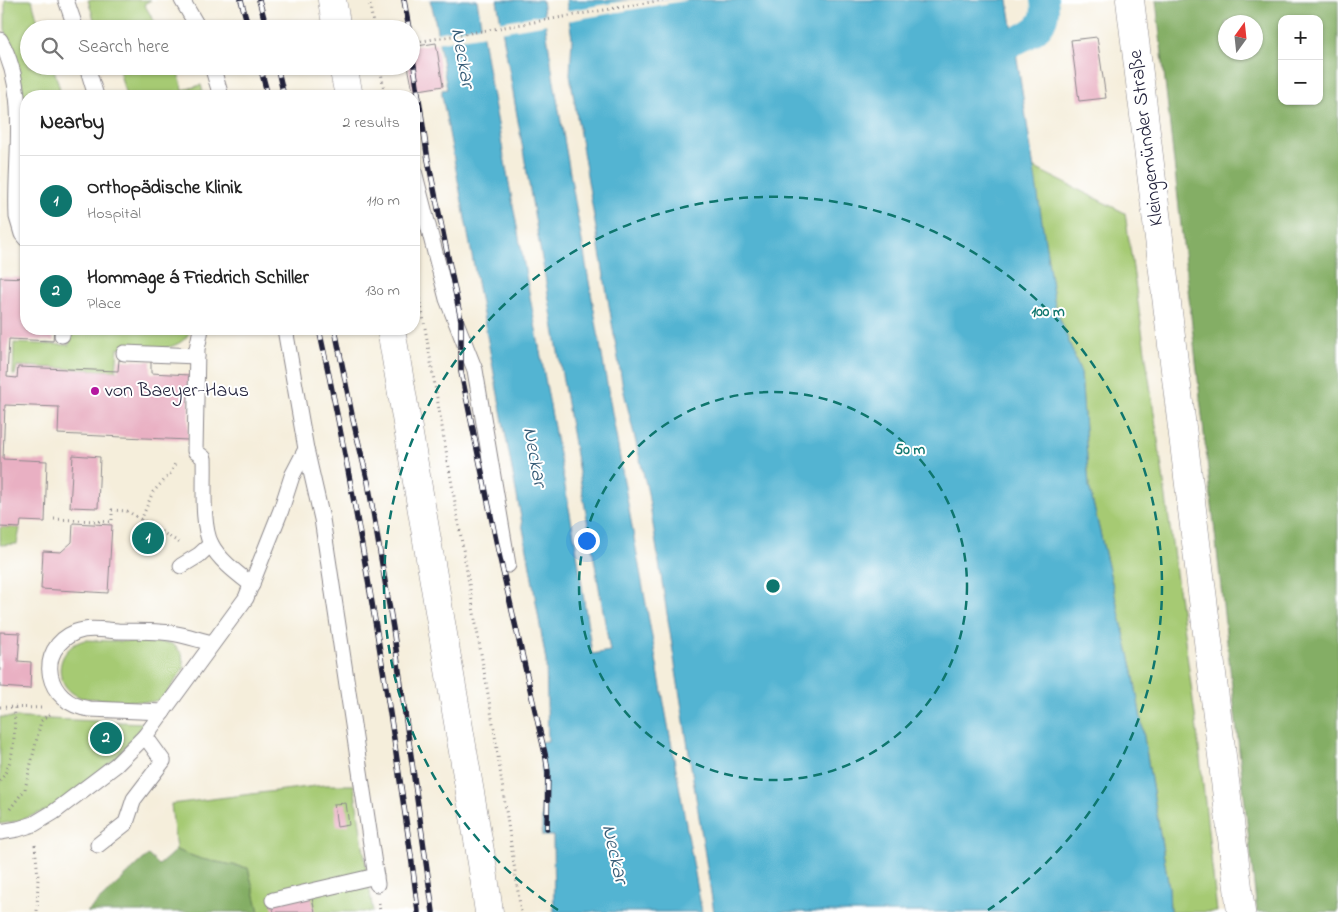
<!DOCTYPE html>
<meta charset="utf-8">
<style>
:root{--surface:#fff;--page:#f2f2f2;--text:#222;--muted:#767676;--line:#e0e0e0;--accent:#0f766e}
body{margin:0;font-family:"Indie Flower",sans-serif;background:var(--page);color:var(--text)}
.controls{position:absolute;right:15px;top:15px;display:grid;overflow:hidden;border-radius:10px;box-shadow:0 1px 4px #0004}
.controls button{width:45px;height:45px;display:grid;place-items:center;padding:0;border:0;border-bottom:1px solid var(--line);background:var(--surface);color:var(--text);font:25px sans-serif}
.compass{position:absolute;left:1218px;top:15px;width:45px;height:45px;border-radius:50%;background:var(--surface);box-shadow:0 1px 4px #0004;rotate:15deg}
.you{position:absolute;left:586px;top:540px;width:18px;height:18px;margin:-12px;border:4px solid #fff;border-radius:50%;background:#1a73e8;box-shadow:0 0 0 8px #1a73e833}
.badge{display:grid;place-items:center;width:32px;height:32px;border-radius:50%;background:var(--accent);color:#fff;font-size:16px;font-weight:700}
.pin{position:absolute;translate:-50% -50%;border:2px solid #fff;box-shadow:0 1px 5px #0006}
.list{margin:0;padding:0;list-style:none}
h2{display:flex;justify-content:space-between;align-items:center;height:65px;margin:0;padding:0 20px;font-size:21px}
h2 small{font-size:16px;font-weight:400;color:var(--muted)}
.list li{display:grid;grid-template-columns:32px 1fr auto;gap:15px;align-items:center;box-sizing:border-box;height:90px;padding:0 20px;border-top:1px solid var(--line)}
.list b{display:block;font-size:19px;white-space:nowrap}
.list p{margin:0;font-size:16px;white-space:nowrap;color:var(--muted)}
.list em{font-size:16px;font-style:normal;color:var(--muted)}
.icon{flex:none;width:28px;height:28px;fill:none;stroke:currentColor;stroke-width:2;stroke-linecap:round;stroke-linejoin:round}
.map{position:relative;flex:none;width:1338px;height:912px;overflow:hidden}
.search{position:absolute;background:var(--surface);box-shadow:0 1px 4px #0004;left:20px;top:20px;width:400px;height:55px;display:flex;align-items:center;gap:12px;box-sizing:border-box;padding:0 18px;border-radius:28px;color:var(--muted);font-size:19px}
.panel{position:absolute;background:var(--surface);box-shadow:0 1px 4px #0004;left:20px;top:90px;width:400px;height:245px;border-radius:20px}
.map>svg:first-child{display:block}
.green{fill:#a6ca73;stroke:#647657}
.forest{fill:#84ae65;stroke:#536850;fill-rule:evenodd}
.water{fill:#53b4d2;stroke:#3a6b86}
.pier{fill:#f5eedb}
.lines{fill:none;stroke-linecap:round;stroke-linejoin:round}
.canal{stroke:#53b4d2;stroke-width:28}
.building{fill:#e9b0c3}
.lane-casing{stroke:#8c888b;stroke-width:17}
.secondary-casing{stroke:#8c888b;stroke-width:29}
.primary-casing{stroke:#8c888b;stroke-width:29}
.path{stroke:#8c888b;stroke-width:3;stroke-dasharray:1 4;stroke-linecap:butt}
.lane{stroke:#fff;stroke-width:15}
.secondary{stroke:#fff;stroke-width:28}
.primary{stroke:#fff;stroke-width:28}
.rail-casing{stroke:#22223b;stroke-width:5.5}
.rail{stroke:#fff;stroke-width:4;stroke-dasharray:11;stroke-linecap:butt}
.ring{fill:none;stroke:#0f766e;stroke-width:2.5;stroke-dasharray:9 6}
.poi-dot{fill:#b5179e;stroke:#fff;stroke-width:2}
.labels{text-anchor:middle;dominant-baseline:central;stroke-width:4;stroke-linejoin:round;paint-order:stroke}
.street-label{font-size:20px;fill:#22223b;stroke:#fff}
.poi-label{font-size:20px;fill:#22223b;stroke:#fff;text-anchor:start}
.water-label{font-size:21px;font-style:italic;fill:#365c77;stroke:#fff}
.centre{fill:#0f766e;stroke:#fff;stroke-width:2.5}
.ring-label{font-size:15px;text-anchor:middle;font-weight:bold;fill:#0f766e;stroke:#fff;stroke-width:4;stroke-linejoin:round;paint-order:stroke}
</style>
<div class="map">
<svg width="1338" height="912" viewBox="0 0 1338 912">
<rect width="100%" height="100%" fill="#fff"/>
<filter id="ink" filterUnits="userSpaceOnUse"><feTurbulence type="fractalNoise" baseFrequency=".02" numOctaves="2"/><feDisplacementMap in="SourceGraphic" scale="10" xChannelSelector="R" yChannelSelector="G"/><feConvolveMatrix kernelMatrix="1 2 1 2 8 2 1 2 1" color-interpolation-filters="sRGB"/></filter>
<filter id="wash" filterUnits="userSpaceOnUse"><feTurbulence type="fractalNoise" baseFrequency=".0096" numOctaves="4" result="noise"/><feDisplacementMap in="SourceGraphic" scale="20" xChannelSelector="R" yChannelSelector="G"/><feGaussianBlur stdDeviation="1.12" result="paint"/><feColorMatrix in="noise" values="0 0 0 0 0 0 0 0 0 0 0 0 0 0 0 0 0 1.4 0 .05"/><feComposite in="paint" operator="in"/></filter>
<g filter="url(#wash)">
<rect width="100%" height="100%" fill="#f5eedb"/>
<g class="green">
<polygon points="5,0 32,0 40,29 29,29 29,66 53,66 62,96 26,96 26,222 22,195 25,103 22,85 5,29"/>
<polygon points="88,0 151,0 144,4 159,29 97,29"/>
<polygon points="118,66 176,66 183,90 201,85 204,96 126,96"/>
<polygon points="1033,167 1125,213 1163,475 1197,730 1217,912 1170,912 1169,888 1133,671 1089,486 1081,373 1055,306"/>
<path d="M70,329h121c-10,27 -50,19 -73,19l-2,23 -99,-5 -2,9h-2l1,-32 55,2z"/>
<polygon points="0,527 20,528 17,544 0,545"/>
<path d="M85,640l84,3 5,2 8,9 2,14 -17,25 -8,7 -9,2 -68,-4c-31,-11 -28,-50 3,-58z"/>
<polygon points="0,717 145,723 116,758 52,808 18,821 0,824"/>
<polygon points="324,785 354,785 373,912 259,912 248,868 201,859 176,850 171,804"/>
</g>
<g class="forest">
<path d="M1156,0h182v912h-81zM1282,19h37v82h-37zM1226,22h30v30h-30z"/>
<polygon points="176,850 201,859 248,868 259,912 87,912 148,855 159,865"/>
</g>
<g class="water">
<polygon points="430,0 477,0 491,86 576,546 592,654 610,651 497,0 542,0 553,76 634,538 702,912 554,912 553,836 542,836 542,772 539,742 548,741 546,661 528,555 442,95 442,90 447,89 434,14"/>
<polygon points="566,0 1008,0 1055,306 1081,373 1089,486 1133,671 1169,888 1170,912 714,912 648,493 623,388 570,75 572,38"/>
</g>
<g class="pier">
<polygon points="629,0 689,0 567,21 565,11"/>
<polygon points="546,14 548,24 500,32 498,22"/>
<polygon points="484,25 485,35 436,43 435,33"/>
</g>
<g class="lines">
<path class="canal" d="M1014,42c20,-10 35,-16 30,-42"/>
</g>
<g id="blocks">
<g class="building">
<polygon points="1097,37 1106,98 1079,101 1071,40"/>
<polygon points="436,43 443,86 413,91 408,66 411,66 411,47"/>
<polygon points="0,277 26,278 26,329 54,329 53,341 9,339 7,377 17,378 18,367 118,371 119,360 151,361 151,373 190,375 188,440 58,434 59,407 5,405 3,459 47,461 45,522 21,521 20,528 0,527"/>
<polygon points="73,455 100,457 98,508 70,507"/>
<polygon points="73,523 112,525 108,593 41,589 43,551 61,552 72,542"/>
<polygon points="0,632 20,633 18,661 31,662 30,689 0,687"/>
<polygon points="346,803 349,825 337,827 334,804"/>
<polygon points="311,893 315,912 274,912 271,902"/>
</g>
</g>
</g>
<g filter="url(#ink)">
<use href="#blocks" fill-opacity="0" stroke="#8c888b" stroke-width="1"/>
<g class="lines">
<defs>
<g id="lane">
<polyline points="66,0 76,29"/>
<polyline points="182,0 199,29"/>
<path d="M0,40c30,53 14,119 17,177l5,17 4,5"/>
<polyline points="87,66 96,96"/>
<polyline points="212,66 221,96"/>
<polyline points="414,171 447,299 475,370 508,565"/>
<path d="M201,329l-4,20 -2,102 9,7c1,22 -3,67 7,86 8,16 27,30 41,41"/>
<polyline points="285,329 306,449 322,519 377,884"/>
<polyline points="62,335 63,329"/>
<polyline points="124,353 197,356"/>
<polyline points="181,566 199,555 211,544"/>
<path d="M163,712l-73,-3c-45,-5 -56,-60 -14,-77 13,-5 28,-2 42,-1 17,0 36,0 53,2 14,2 28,7 41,10"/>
<polyline points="0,832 18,829 34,824 54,812 116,765 145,736 246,598 281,510 292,476 306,449"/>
<polyline points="98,845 126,823 134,799 163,761 145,736"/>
<polyline points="273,900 376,876"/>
</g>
<polyline id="secondary" points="1130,0 1241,912"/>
<g id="primary">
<polyline points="332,0 337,29"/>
<polyline points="343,66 349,96"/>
<polyline points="391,329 482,863 489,912"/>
</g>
</defs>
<use href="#lane" class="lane-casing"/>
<use href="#secondary" class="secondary-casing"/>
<use href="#primary" class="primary-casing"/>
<g class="path">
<polyline points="369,0 374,29"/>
<polyline points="411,43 663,0"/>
<polyline points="380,66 385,96"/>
<polyline points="414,264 494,729 521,912"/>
<polyline points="54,519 112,522 112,510 127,511 180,543"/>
<polyline points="141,520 153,492 171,473 176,461"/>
<polyline points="0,707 44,708"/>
<path d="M0,781c16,-21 14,-49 15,-74"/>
<polyline points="10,809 25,789 41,721 50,714"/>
<polyline points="35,845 38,877 37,912"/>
<polyline points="379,903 380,912"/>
</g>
<use href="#lane" class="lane"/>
<use href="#secondary" class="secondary"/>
<use href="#primary" class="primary"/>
<defs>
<g id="rail">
<polyline points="241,0 249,29"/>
<polyline points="259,0 267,29"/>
<polyline points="404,0 409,29"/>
<polyline points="411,46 428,160 461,320 461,372 498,550 546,758 548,772 547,828"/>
<polyline points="260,66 268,96"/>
<polyline points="277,66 284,96"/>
<path d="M319,329c30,136 54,273 75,410 8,58 18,115 24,173"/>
<polyline points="335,329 353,420 368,482 393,628 433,912"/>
</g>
</defs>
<use href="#rail" class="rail-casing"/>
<use href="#rail" class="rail"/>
</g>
</g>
<g class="ring">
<circle cx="773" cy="586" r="194"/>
<path d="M558 910A389 389 0 1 1 988 910"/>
</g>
<circle class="poi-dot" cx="95" cy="391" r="5"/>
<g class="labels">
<g class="street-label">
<text transform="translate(1147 138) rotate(-97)">Kleingemünder Straße</text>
</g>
<g class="poi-label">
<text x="105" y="391">von Baeyer-Haus</text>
</g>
<g class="water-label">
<text transform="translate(462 58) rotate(80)">Neckar</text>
<text transform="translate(534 457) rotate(80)">Neckar</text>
<text transform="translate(614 854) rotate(77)">Neckar</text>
</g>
</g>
<circle cx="773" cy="586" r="8" class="centre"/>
<g class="ring-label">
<text x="1048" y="316">100 m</text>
<text x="910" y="454">50 m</text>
</g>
</svg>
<div class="controls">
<button>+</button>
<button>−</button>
</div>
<svg class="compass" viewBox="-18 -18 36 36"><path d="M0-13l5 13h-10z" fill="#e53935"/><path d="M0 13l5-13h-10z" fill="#767676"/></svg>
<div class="you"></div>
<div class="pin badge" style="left:148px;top:538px">1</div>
<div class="pin badge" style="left:106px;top:738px">2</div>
<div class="search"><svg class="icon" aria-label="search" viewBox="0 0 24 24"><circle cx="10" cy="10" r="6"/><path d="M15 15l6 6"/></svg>Search here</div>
<section class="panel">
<h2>Nearby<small>2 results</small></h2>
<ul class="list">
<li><span class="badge">1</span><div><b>Orthopädische Klinik</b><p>Hospital</p></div><em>110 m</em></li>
<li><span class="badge">2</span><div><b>Hommage á Friedrich Schiller</b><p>Place</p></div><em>130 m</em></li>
</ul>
</section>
</div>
